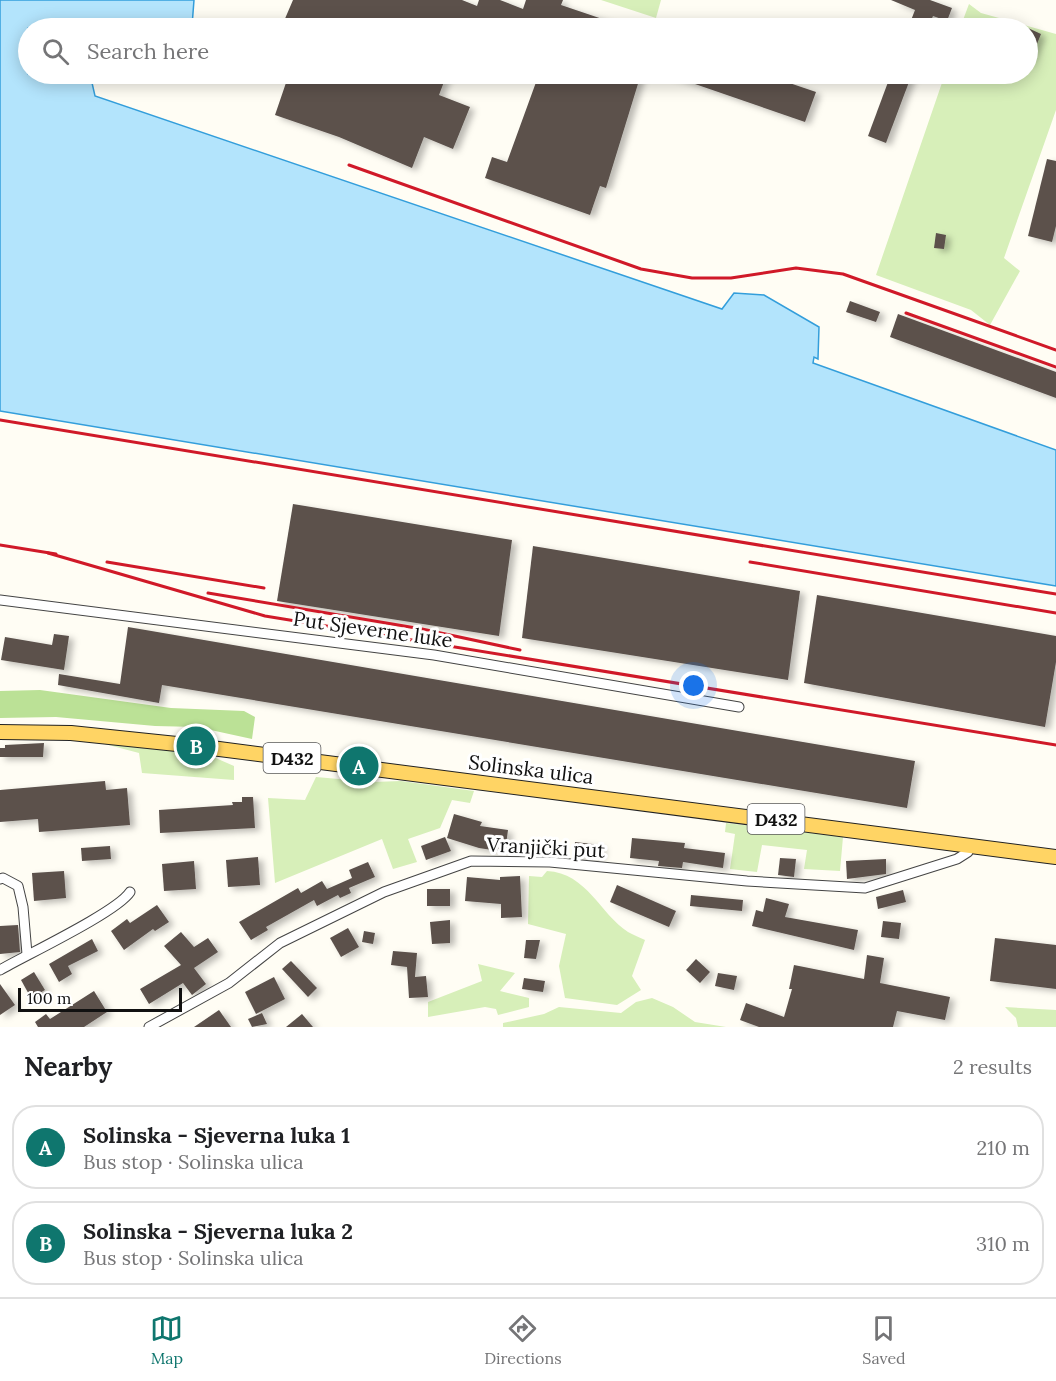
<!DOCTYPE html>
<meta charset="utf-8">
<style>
:root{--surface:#fff;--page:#f2f2f2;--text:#202124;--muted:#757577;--line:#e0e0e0;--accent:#0f766e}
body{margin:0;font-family:Lora,serif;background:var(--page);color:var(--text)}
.scale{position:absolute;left:18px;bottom:15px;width:164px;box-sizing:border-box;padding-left:6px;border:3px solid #111;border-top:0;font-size:16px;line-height:21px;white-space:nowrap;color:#111;-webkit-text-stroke:4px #fff;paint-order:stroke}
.you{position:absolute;left:694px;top:686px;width:21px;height:21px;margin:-15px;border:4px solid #fff;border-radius:50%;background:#1a73e8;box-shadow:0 0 0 9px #1a73e833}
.badge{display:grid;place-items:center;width:39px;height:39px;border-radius:50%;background:var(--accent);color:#fff;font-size:20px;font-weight:700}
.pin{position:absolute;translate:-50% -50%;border:3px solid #fff;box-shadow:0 2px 6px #0006}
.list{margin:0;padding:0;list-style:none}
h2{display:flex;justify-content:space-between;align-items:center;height:78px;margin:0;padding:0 24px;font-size:26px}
h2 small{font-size:20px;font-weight:400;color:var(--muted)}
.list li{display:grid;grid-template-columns:39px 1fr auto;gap:18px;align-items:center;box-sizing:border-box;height:84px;margin:0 12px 12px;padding:0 12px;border:2px solid var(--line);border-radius:24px}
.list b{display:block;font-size:22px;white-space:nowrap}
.list p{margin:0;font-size:20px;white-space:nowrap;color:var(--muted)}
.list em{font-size:20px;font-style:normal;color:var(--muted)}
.icon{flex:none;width:33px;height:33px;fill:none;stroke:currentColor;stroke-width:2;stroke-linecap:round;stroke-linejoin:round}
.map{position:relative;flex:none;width:1056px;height:1027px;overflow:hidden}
.search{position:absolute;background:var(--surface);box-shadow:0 3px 15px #0003;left:18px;right:18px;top:18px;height:66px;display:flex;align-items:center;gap:15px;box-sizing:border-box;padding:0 21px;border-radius:33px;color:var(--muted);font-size:22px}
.sheet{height:270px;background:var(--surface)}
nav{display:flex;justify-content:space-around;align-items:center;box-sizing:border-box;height:84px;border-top:2px solid var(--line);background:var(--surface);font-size:16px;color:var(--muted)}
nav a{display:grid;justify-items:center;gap:3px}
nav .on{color:var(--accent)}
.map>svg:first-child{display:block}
.green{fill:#d7efb9}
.forest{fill:#bbe196}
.water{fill:#b3e4fc;stroke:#339edb;stroke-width:1.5}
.building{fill:#5b514c;filter:url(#shadow)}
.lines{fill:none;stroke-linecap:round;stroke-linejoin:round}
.street-casing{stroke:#444;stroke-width:11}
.primary-casing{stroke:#222;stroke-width:16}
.street{stroke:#fff;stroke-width:9}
.primary{stroke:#ffd464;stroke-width:14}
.rail{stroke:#d01928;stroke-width:3}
.labels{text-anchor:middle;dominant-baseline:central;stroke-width:6;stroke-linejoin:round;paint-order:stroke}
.shield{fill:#fff;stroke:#585858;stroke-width:1.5}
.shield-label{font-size:18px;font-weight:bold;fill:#111}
.street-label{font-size:20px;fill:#111;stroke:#fff}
</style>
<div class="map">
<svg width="1056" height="1027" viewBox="0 0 1056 1027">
<defs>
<filter id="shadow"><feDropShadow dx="5" dy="3" stdDeviation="3" flood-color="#0004"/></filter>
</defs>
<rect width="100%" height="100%" fill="#fffdf4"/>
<g class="green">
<polygon points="601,0 661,0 656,18"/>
<polygon points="969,4 981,13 1056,34 1056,110 1004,258 1020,271 990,325 971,310 876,275 945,74 1028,74 1028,28 960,28"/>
<polygon points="101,743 211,756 234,766 234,780 142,773 139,753"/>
<polygon points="316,777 373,782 401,781 474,791 470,803 452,800 440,828 408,839 417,862 393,869 382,839 275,883 268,798 305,800"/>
<polygon points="726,823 843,837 840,871 804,869 807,850 762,845 757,872 730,869 735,834 725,832"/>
<path d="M547,871c40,2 53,43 81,61 5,3 11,5 17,8l-13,36 9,14 -24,15 -52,-7 -6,-32 7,-32 -38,-10 1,-48 13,1z"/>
<polygon points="478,964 515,973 500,991 529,998 529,1007 498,1015 496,1009 485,1007 428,1017 428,1002 482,981"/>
<polygon points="652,998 673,1007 695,1022 726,1027 503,1027 503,1023 544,1014 559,1007 621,1013 636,1002"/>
<polygon points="1005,1007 1056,1010 1056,1027 1018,1027 1016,1018"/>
</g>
<polygon class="forest" points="40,690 171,708 244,711 255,717 252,739 197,727 155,726 56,717 0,718 0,691"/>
<polygon class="water" points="0,0 194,0 192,26 80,24 80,28 28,28 28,74 90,74 95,96 722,309 734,293 764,295 819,327 818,359 814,357 813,363 1056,450 1056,586 0,411"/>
<g class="building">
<polygon points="293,0 462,0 477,6 479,0 500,0 523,9 526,0 563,0 561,5 626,27 537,28 527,25 526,28 470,28 461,25 460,28 281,28"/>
<polygon points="891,0 930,0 952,8 947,21 933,16 928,28 908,28 915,10"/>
<polygon points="1028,28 1041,34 1028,66"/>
<polygon points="289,74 447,74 439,95 470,107 453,149 424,137 412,168 339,137 275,115"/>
<polygon points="539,74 641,74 606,188 600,186 590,215 485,178 492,157 507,162"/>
<polygon points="666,74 763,74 816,92 805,122"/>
<polygon points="891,74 912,74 886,143 868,136"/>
<polygon points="1047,159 1056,161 1056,226 1052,242 1028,236"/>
<polygon points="936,233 946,235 944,249 934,248"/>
<polygon points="850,301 880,312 876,322 846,312"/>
<polygon points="898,314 1056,372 1056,398 890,337"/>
<polygon points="293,504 512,540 499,636 277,601"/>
<polygon points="533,546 800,591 788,680 522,638"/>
<polygon points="817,595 1056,636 1056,662 1045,727 804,683"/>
<polygon points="128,627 915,761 907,808 162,685 159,703 58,685 59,674 120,684"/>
<polygon points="54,634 69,636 64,670 1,660 5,637 52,645"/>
<polygon points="44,743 43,757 0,757 0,748 5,748 5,745"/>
<polygon points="105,781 106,790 127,788 130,825 39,832 38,819 0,822 0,790"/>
<polygon points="242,797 253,797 255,828 160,833 159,810 233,805 232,802 242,802"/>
<polygon points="454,814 482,822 480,826 508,830 505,852 479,848 447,838"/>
<polygon points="445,837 451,851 426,860 421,846"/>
<polygon points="632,838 685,843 684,848 725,853 723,868 683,862 682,868 658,866 659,861 630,858"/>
<polygon points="575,842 601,845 600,857 574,856"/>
<polygon points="110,846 111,859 82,861 81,848"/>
<polygon points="258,857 260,885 228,887 226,860"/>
<polygon points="780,858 796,859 794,877 778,875"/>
<polygon points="886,859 886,874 847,879 846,861"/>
<polygon points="194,861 196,889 164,891 162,864"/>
<polygon points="368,862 375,877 349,888 351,893 340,898 338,895 317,906 314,900 266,927 268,930 251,940 239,922 298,888 301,893 322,881 327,889 352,878 349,870"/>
<polygon points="64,871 66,898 34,901 32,873"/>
<polygon points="520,876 522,917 501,918 501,904 465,901 467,877 500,880 500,877"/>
<polygon points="617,885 676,911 669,927 610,902"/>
<rect x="427" y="889" width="23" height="17"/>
<polygon points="903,890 906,902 878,909 876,897"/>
<polygon points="691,895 743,900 742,911 690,906"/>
<polygon points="766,898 789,904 785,917 858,930 854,950 752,926 756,910 763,912"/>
<polygon points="157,905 169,922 155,931 153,929 124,950 111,931 127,919 130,923"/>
<polygon points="450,920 450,943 432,944 430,922"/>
<polygon points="883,921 901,923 899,939 881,937"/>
<polygon points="18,925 20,952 0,954 0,926"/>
<polygon points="348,928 359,947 341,957 330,938"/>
<polygon points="364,931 375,933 373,944 362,942"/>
<polygon points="181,932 194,947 208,938 218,952 194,968 206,984 192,995 183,983 149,1004 140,989 181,965 164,946"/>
<polygon points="995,938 1056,945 1056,989 990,981"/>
<polygon points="92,939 98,951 68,966 72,974 59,982 49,964"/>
<polygon points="526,940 540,940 536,959 524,958"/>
<polygon points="393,951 417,953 415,977 426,976 428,997 409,998 407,967 391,965"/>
<polygon points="867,955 884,958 880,983 950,997 945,1020 897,1011 893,1027 759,1027 740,1020 746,1003 784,1017 792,989 789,989 794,965 864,979"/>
<polygon points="696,959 710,972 700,983 686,970"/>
<polygon points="291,961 317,988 308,997 282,969"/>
<polygon points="34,972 45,990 31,998 21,980"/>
<polygon points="718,973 737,976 734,990 715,986"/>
<polygon points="274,977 285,999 256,1014 245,992"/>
<polygon points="524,978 545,981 543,992 522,989"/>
<polygon points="0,984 15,1005 0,1015"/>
<polygon points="94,991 107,1012 84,1027 38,1027 35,1022 46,1014 50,1019"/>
<polygon points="219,1010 231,1027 194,1027"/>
<polygon points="262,1013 267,1024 252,1027 248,1019"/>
<polygon points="302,1014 313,1027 286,1027"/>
</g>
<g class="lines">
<defs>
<g id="street">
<polyline points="0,600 434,655 739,707"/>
<polyline points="0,879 3,878 18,886 23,907 27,954"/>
<path d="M0,970c26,-15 117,-58 130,-78"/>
<polyline points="149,1027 229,983 280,943 384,892 471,861 550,862 747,881 865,888 957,859 968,852 970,844"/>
</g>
<polyline id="primary" points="0,732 71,733 196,746 1056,857"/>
</defs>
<use href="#street" class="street-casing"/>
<use href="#primary" class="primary-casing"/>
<use href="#street" class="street"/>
<use href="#primary" class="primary"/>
<g class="rail">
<polyline points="349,165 641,269 692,278 731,278 796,268 843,274 1056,350"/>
<polyline points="906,313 1056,367"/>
<polyline points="0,420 1056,594"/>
<polyline points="0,545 56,554"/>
<polyline points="48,553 265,616 1056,745"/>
<polyline points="107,562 264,588"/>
<polyline points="750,562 1056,613"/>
<polyline points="208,593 422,629 520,650"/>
</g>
</g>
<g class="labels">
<g class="shield">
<rect x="263.5" y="743" width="57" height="30" rx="4.5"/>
<rect x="747.5" y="804" width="57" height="30" rx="4.5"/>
</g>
<g class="shield-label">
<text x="292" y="758">D432</text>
<text x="776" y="819">D432</text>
</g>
<g class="street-label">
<text transform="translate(373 629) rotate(8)">Put Sjeverne luke</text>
<text transform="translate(531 769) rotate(7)">Solinska ulica</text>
<text transform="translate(546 847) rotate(3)">Vranjički put</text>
</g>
</g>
</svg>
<div class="scale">100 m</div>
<div class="you"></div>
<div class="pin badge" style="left:359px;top:766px">A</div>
<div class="pin badge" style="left:196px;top:746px">B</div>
<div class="search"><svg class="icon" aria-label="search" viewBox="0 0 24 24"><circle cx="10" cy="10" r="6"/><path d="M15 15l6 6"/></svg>Search here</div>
</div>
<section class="sheet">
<h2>Nearby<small>2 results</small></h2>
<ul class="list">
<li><span class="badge">A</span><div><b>Solinska - Sjeverna luka 1</b><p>Bus stop · Solinska ulica</p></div><em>210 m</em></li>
<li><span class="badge">B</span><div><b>Solinska - Sjeverna luka 2</b><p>Bus stop · Solinska ulica</p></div><em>310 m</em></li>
</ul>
</section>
<nav>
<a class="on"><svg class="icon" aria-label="map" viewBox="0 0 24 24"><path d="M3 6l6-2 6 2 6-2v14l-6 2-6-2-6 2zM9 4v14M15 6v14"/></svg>Map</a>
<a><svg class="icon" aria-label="directions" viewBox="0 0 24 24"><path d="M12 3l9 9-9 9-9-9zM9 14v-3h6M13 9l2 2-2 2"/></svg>Directions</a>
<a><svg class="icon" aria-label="saved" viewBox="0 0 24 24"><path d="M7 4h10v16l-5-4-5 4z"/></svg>Saved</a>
</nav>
